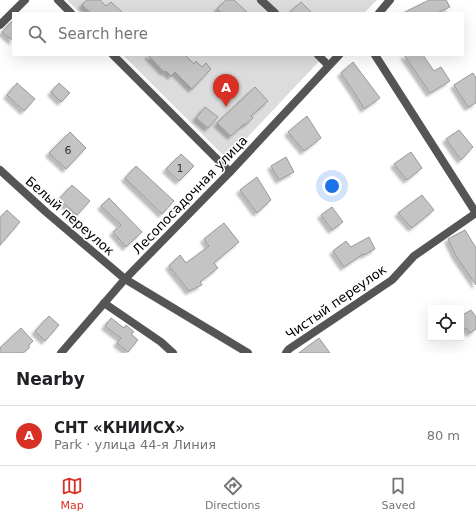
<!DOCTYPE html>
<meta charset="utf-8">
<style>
:root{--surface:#fff;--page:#f2f2f2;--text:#202124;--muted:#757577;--line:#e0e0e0;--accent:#d93025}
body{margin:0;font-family:"DejaVu Sans",sans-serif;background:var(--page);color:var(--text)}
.controls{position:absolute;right:12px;bottom:12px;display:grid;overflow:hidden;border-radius:0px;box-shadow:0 4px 16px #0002}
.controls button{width:36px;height:36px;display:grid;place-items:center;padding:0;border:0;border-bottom:1px solid var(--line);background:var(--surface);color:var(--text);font:20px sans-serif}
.you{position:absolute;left:332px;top:186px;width:14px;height:14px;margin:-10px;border:3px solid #fff;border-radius:50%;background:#1a73e8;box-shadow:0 0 0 6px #1a73e833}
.badge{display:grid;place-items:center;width:26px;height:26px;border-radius:50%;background:var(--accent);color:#fff;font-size:13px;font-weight:700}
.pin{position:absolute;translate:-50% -33px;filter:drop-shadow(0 1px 2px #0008)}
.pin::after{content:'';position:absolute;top:21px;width:14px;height:12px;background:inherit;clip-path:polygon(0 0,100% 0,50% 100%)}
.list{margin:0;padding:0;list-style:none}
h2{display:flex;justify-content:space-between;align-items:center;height:52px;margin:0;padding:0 16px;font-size:17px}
h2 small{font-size:13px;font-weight:400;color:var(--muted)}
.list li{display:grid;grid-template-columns:26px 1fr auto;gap:12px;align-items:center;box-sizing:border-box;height:60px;padding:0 16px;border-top:1px solid var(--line)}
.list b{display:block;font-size:15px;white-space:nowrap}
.list p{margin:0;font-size:13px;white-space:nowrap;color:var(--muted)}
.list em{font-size:13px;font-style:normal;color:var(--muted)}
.icon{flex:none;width:22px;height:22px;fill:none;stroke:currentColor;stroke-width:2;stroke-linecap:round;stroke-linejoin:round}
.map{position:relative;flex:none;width:476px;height:353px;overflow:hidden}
.search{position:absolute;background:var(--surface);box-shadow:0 4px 16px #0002;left:12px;right:12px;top:12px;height:44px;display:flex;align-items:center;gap:10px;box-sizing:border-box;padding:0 14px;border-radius:0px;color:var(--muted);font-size:15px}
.sheet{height:112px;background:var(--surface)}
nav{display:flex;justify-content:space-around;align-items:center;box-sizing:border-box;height:56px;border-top:1px solid var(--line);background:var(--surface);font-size:11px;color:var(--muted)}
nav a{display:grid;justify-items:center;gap:2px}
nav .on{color:var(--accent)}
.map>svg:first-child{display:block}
.garden{fill:#dcdcdc}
.building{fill:#c4c4c4;stroke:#999;filter:url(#shadow)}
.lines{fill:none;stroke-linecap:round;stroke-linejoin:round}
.minor{stroke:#555;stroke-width:8}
.labels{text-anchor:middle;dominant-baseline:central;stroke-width:3;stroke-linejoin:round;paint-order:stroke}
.number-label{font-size:11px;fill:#313131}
.street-label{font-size:13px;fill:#000;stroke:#fff}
</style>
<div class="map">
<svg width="476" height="353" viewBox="0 0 476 353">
<defs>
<filter id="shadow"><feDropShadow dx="-3.5" dy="3.5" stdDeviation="1" flood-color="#0004"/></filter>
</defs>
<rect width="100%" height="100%" fill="#fff"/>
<g class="garden">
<polygon points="67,0 377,0 364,13 80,13"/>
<polygon points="123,55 325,55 227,159"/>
</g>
<g class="building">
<polygon points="87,0 100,0 106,6 111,2 123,13 91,13 82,5"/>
<polygon points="226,0 234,0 248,13 222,13 217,9"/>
<polygon points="429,0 446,0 450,7 437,13 403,13"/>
<polygon points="301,2 312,13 289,13"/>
<polygon points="13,20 13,41 2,32"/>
<polygon points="148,55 185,55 194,64 196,61 202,67 206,63 211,69 192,89 175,72 171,76 166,71 164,72"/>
<polygon points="404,55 423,55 434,71 441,67 450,81 430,93"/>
<polygon points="353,62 380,98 364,109 354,92 341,73"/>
<polygon points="473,73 476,78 476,103 468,107 454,85"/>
<polygon points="17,83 35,99 24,111 7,95"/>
<polygon points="59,83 70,93 61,102 51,92"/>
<polygon points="255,87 268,101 251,116 253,118 245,125 244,124 231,136 217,123"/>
<polygon points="205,107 218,117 208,128 196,118"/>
<polygon points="307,116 321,138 304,151 288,132"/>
<polygon points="459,130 473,147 461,160 446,139"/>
<polygon points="70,132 86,148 66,169 49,153"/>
<polygon points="411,152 422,168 407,180 394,164"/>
<polygon points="181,154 194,166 179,181 166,169"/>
<polygon points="286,157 294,172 279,180 271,166"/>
<polygon points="136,166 174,201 162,214 125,178"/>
<polygon points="257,177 271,200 257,213 240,190"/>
<polygon points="72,185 90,201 77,215 59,199"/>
<polygon points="422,195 434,210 412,228 398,213"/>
<polygon points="109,198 142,232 126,247 113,232 121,225 101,206"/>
<polygon points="332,207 343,222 332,230 321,215"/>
<polygon points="7,210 20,222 0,245 0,218"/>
<polygon points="224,223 239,242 214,263 218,268 200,282 202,285 189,291 169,266 180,255 186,263 209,246 204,239"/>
<polygon points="465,230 476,248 476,285 456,256 448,239"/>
<polygon points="369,237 375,249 364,255 363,254 344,267 333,251 346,241 351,247"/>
<polygon points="471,310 476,317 476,329 470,333 466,328 461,331 461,316"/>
<polygon points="49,316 59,325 45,341 35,331"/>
<polygon points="111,318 124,328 126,325 134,332 131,334 138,340 128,352 117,343 121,338 105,326"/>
<polygon points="21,328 33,341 29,345 29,348 23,353 0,353 0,348"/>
<polygon points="319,338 330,353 299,353"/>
</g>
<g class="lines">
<g class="minor">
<polyline points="58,0 71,13"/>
<polyline points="261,0 275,13"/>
<polyline points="379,13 390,0"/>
<polyline points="0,25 25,0"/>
<polyline points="113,55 230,172"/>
<polyline points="318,55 328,65"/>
<polyline points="375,55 476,213"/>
<polyline points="0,170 46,212 125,279 248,353"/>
<polyline points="104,303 161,342 173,353"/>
<polyline points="61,353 125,279 230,172 339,55"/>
<polyline points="286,353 289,349 392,280 414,256 476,213"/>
</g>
</g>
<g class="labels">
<g class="number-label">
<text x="68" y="150">6</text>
<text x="180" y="168">1</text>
</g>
<g class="street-label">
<text transform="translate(190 195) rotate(-46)">Лесопосадочная улица</text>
<text transform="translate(70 216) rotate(41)">Белый переулок</text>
<text transform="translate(336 302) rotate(-35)">Чистый переулок</text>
</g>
</g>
</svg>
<div class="controls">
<button><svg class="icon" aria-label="locate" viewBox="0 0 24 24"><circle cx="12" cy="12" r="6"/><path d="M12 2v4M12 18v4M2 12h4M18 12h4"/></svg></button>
</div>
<div class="you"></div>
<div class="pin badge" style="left:226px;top:107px">A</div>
<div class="search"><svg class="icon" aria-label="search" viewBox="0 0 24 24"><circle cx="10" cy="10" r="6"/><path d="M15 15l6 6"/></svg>Search here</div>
</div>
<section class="sheet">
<h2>Nearby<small></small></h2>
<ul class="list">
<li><span class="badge">A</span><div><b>СНТ «КНИИСХ»</b><p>Park · улица 44-я Линия</p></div><em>80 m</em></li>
</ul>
</section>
<nav>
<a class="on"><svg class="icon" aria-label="map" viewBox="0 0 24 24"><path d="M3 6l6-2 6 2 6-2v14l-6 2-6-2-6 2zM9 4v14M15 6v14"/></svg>Map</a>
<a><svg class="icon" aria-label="directions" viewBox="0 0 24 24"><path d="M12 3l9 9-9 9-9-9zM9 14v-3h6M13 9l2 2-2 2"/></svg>Directions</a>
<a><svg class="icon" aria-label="saved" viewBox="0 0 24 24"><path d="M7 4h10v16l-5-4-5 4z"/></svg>Saved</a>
</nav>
